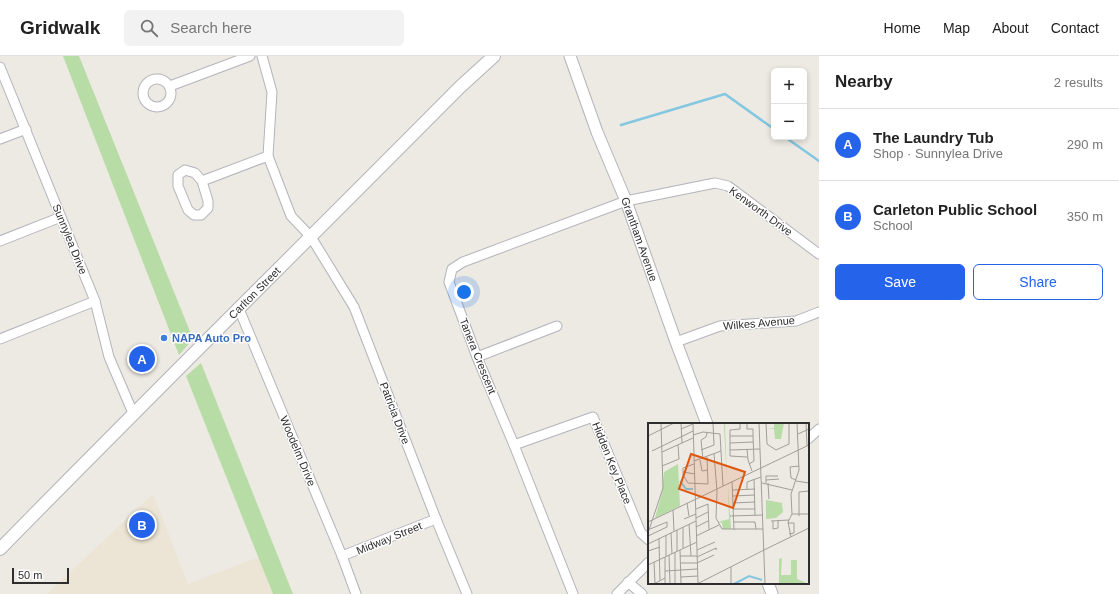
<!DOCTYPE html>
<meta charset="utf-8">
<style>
:root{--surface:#fff;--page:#f2f2f2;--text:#222;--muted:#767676;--line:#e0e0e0;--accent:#2563eb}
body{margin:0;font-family:Helvetica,sans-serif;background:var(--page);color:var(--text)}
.controls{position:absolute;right:12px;top:12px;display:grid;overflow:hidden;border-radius:6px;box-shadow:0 2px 6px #0003}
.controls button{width:36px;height:36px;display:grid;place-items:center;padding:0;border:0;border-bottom:1px solid var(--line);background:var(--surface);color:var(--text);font:20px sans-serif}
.scale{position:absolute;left:12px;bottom:10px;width:57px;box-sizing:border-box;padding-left:4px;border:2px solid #2e2e2e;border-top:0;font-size:11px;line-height:14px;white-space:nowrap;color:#2e2e2e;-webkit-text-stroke:3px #fff;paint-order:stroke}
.you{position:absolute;left:464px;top:236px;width:14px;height:14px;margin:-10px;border:3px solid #fff;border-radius:50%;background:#1a73e8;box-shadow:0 0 0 6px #1a73e833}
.badge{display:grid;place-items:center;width:26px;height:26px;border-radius:50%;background:var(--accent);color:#fff;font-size:13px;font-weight:700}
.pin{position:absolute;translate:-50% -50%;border:2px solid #fff;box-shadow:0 1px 4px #0006}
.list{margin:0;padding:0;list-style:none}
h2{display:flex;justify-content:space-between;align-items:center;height:52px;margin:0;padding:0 16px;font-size:17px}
h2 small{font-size:13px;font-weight:400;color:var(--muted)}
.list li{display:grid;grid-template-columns:26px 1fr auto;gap:12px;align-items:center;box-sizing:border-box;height:72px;padding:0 16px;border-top:1px solid var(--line)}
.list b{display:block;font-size:15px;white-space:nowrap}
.list p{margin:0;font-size:13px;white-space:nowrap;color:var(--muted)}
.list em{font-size:13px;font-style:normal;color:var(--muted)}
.actions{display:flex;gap:8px;padding:12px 16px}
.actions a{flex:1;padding:9px 0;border:1px solid var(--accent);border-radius:6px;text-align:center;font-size:14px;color:var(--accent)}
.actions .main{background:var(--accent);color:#fff}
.icon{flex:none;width:22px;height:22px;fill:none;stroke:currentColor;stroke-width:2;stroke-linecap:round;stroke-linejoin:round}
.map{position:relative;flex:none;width:819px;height:538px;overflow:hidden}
header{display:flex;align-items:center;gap:24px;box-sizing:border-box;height:56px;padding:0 20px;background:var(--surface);border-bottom:1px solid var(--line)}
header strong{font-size:19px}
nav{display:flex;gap:22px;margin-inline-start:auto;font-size:14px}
.search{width:280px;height:36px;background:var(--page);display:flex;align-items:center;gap:10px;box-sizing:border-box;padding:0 14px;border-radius:6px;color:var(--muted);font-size:15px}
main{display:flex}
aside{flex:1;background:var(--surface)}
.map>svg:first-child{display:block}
.education{fill:#ece5d5}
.green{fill:#b8dca6}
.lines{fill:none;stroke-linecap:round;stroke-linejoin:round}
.stream{stroke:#84c7e1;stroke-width:2.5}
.minor-casing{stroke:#b3b4bc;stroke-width:11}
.tertiary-casing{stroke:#b3b4bc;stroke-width:13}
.secondary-casing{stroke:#b3b4bc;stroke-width:14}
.minor{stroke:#fff;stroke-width:9}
.tertiary{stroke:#fff;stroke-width:11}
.secondary{stroke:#fff;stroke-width:12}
.shop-dot{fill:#3f7fe0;stroke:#fff;stroke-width:1.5}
.labels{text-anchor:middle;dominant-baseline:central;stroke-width:3;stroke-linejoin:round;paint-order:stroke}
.street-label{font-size:11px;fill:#2e2e2e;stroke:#fff}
.shop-label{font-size:11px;font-weight:bold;fill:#366cbe;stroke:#fff;text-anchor:start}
.inset-river{fill:none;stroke:#84c7e1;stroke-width:2}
.inset-road{fill:none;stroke:#a19e9b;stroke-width:1}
.view{fill:#df570e;fill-opacity:0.15;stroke:#df570e;stroke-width:2}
.inset-edge{fill:none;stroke:#2e2e2e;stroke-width:2}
</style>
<header>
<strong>Gridwalk</strong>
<div class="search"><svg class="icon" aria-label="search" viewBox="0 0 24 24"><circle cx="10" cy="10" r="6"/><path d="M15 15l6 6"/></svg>Search here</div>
<nav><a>Home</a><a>Map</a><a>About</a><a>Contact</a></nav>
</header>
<main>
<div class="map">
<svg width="819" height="538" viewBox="0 0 819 538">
<rect width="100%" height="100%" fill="#ede9e3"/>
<polygon class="education" points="153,438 188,528 259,501 273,538 47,538"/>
<g class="green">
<polygon points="63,0 79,0 193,283 179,299"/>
<polygon points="201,307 293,538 273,538 186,320"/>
</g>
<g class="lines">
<g class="stream">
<polyline points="621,69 725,38 774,73"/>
<polyline points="785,81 819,105"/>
</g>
<defs>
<g id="minor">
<polyline points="262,0 272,36 268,100 291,160 311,181 354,251 436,463 467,538"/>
<polyline points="0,11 95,245 109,301 133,357"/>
<circle cx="157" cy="37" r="14"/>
<polyline points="170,30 250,0"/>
<polyline points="0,83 26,73"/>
<polyline points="202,125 208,145 208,152 201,159 194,159 188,154 178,130 178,119 185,114 195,117 202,125 268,100"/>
<polyline points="0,185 61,161"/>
<polyline points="239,253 342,500 356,538"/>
<polyline points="0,283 95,245"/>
<polyline points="676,286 720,270 796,265 819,256"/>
<polyline points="477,301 557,270"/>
<polyline points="808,383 819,373"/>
<polyline points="514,389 593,361 641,477 649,484"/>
<polyline points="342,500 436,463"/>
<polyline points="628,526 642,538"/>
<polyline points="573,538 514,389 477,301 449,226 452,213 463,206 626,145 715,127 728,130 819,198"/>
<polyline points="617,538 649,506"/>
</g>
<g id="tertiary">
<path id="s1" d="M570,0l27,76 29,69 50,141 31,82"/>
<polyline points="768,527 772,538"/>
</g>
<g id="secondary">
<path id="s2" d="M0,493c152,-155 307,-308 460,-462l34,-31"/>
</g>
</defs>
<use href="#minor" class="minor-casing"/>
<use href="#tertiary" class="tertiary-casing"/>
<use href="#secondary" class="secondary-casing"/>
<use href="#minor" class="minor"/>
<use href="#tertiary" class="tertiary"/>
<use href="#secondary" class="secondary"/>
</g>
<circle class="shop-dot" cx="164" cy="282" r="4"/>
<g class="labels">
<g class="street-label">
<text transform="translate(761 155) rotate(36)">Kenworth Drive</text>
<text transform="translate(70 183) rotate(68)">Sunnylea Drive</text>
<text stroke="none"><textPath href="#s1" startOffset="196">Grantham Avenue</textPath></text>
<text stroke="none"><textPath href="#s2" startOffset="361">Carlton Street</textPath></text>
<text transform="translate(759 267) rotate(-5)">Wilkes Avenue</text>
<text transform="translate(478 300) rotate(68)">Tanera Crescent</text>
<text transform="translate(395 357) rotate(69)">Patricia Drive</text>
<text transform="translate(298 395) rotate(67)">Woodelm Drive</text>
<text transform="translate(612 407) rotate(68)">Hidden Key Place</text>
<text transform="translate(389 482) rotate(-22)">Midway Street</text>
</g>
<g class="shop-label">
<text x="172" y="282">NAPA Auto Pro</text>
</g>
</g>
<g transform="translate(648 367)">
<rect width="161" height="161" fill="#ede9e3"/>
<path d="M76,0h1l2,60 -3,-56zM126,0h10l-3,16h-6l-1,-10h-7l7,-1zM30,41l2,42 -25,12 7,-25 2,-21zM80,61l3,45h-8l-1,-6 -4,-1 11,-3zM118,77l16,3 1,9 -7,6 -10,1zM134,135l-1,17h10v-15h6v19l12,5h-30v-25z" fill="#b8dca6"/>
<path class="inset-river" d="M32,58l6,8h7M86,161l15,-8 13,4"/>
<path class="inset-road" d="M33,0l1,20M45,0l5,160M92,0v6l-10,1v26l17,1M99,0v6h6v7l1,25 -5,3M111,0l6,161M118,0l1,21 9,6 13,-6v-21M158,0l1,23M33,6l12,-5M150,11l11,-5M45,12l10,-3 17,2 3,52M0,13l26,-13M82,13h23M82,20l23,-1M99,26l1,11 4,11M53,27l13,-5 -1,-22M82,27l30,-1M4,28l41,-20M14,29l31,-14M66,31l3,37 -1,27 6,11h41M55,36l-2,-19 5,-3 1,-4M52,37l2,11 6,-1M46,38l27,-10M46,41l-11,4v7l5,8 20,1 -1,-27M14,43l17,-7 -1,-14M35,49l12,2M106,56l1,36M118,57l13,-1M148,57l-5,-2 -1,-11 9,-1M84,58l2,49M148,58l13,2M114,60l30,7M118,60v-7h12M120,60l1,16M99,66v-7l14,-5M84,67l23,-1M85,73l22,-1M39,80l2,13M85,80l22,-1M48,86l12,-5 1,26M85,86h22M25,87l1,21M144,91h17M82,93l33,-1M151,93v-24l10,-1M48,95l12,-6M36,96l12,-5M123,98l18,-1M125,98v8l5,-1v-7M0,99l161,-77M86,99h21l1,7M140,100h6v10l-5,1M41,101l2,32M35,104v21M48,104l12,-6M29,107v21M0,110l15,-45 -2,-65M23,110l1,21M18,112v21M0,113l19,-9v-5l-17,7M48,113l23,-11M143,114l-3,-15 4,-8 -1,-20 8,-24 -2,-47M11,116l1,42M0,121l48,-23M32,127l1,34M49,127l18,-8M116,127l45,-22M0,128l12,-4M27,129v32M21,132l1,29M32,133h17M17,134v27M49,134l15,-7 4,-2 1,1h-2M6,139l1,21M0,140v21M33,140h16M49,140l17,-8M0,142l49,-23M17,148l32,-2M33,154l17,-1M6,161l11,-6M49,161l67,-34M83,161v-17"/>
<path class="view" d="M43,31l54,18 -12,36 -54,-19z"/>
<rect width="161" height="161" class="inset-edge"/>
</g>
</svg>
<div class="controls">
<button>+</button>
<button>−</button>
</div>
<div class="scale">50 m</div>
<div class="you"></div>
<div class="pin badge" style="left:142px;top:303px">A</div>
<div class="pin badge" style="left:142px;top:469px">B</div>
</div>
<aside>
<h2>Nearby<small>2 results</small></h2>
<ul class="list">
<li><span class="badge">A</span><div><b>The Laundry Tub</b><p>Shop · Sunnylea Drive</p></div><em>290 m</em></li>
<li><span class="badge">B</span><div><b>Carleton Public School</b><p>School</p></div><em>350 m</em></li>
</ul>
<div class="actions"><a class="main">Save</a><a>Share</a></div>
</aside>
</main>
